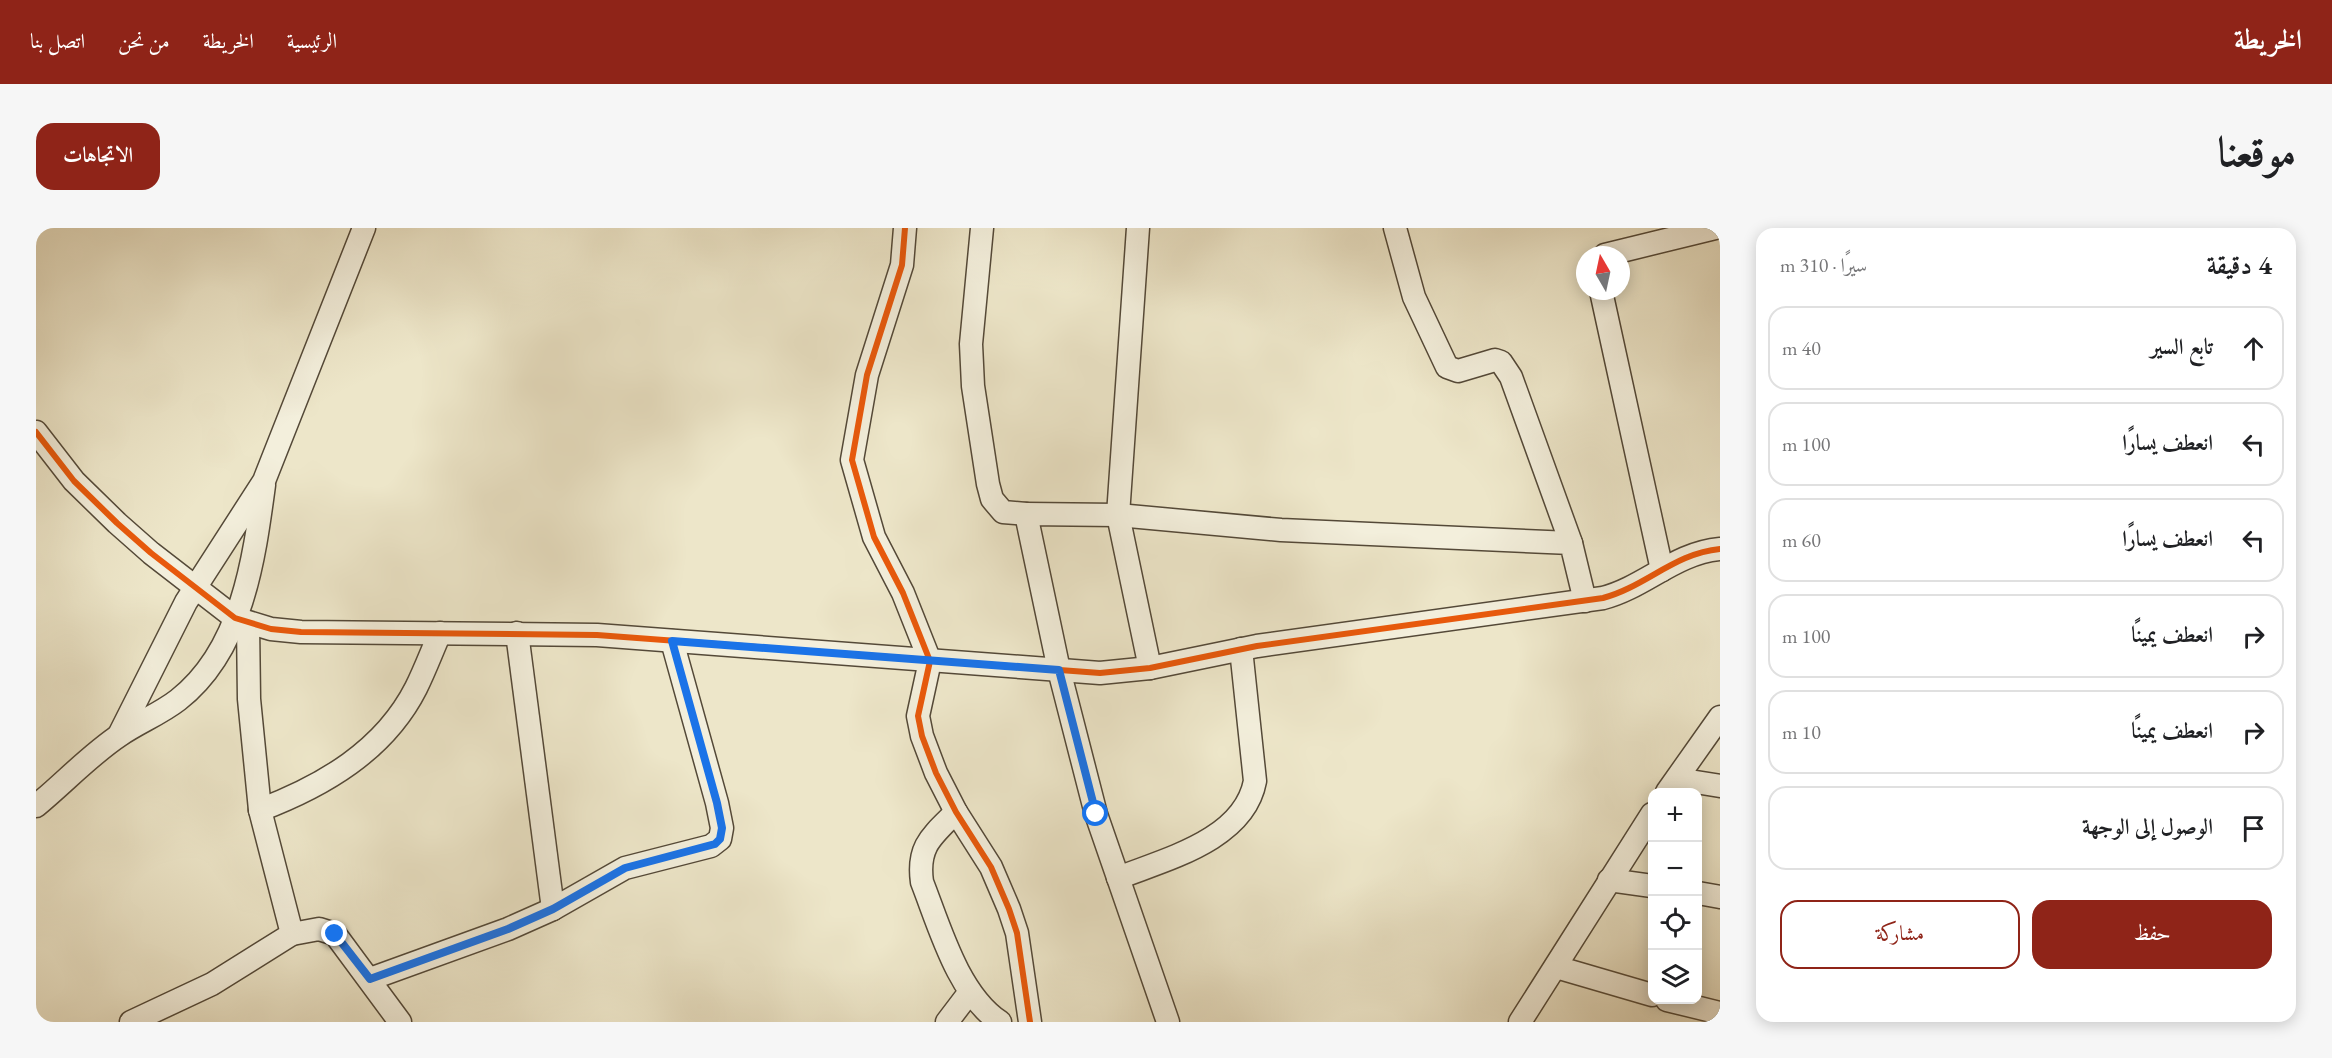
<!DOCTYPE html>
<html lang="ar">
<meta charset="utf-8">
<style>
:root{--surface:#fff;--page:#f6f6f6;--text:#202124;--muted:#757577;--line:#e0e0e0;--accent:#8f2418}
body{margin:0;font-family:"EB Garamond",Amiri,serif;background:var(--page);color:var(--text);direction:rtl}
.controls{position:absolute;right:18px;bottom:18px;display:grid;overflow:hidden;border-radius:12px;box-shadow:0 3px 15px #0003}
.controls button{width:54px;height:54px;display:grid;place-items:center;padding:0;border:0;border-bottom:2px solid var(--line);background:var(--surface);color:var(--text);font:30px sans-serif}
.compass{position:absolute;left:1540px;top:18px;width:54px;height:54px;border-radius:50%;background:var(--surface);box-shadow:0 3px 15px #0003;rotate:351deg}
.stop{position:absolute;width:18px;height:18px;margin:-14px;border:4px solid #1a73e8;border-radius:50%;background:#fff}
.stop.end{background:#1a73e8;border-color:#fff;box-shadow:0 2px 6px #0008}
.list{margin:0;padding:0;list-style:none}
h2{display:flex;justify-content:space-between;align-items:center;height:78px;margin:0;padding:0 24px;font-size:26px}
h2 small{font-size:20px;font-weight:400;color:var(--muted)}
.list li{display:grid;grid-template-columns:39px 1fr auto;gap:18px;align-items:center;box-sizing:border-box;height:84px;margin:0 12px 12px;padding:0 12px;border:2px solid var(--line);border-radius:18px}
.list b{display:block;font-size:22px;white-space:nowrap}
.list em{font-size:20px;font-style:normal;color:var(--muted)}
.actions{display:flex;gap:12px;padding:18px 24px}
.actions a{flex:1;padding:14px 0;border:2px solid var(--accent);border-radius:18px;text-align:center;font-size:21px;color:var(--accent)}
.actions .main{background:var(--accent);color:#fff}
.icon{flex:none;width:33px;height:33px;fill:none;stroke:currentColor;stroke-width:2;stroke-linecap:round;stroke-linejoin:round}
.map{position:relative;flex:none;width:1684px;height:794px;overflow:hidden;direction:ltr;border-radius:18px}
header{display:flex;align-items:center;gap:36px;box-sizing:border-box;height:84px;padding:0 30px;background:var(--accent);color:#fff}
header strong{font-size:28px}
nav{display:flex;gap:33px;margin-inline-start:auto;font-size:21px}
.intro{display:flex;align-items:center;justify-content:space-between;box-sizing:border-box;height:144px;padding:0 36px}
h1{margin:0;font-size:42px}
.button{padding:15px 27px;border-radius:18px;background:var(--accent);color:#fff;font-size:21px;font-weight:700}
main{display:flex;gap:36px;padding:0 36px}
aside{flex:1;background:var(--surface);border-radius:18px;box-shadow:0 3px 15px #0003}
.map>svg:first-child{display:block}
.lines{fill:none;stroke-linecap:round;stroke-linejoin:round}
.minor-casing{stroke:#544938;stroke-width:25}
.minor{stroke:#f3efdc;stroke-width:22}
.cycleway-casing{stroke:#f3efdc;stroke-width:10}
.cycleway{stroke:#e8590c;stroke-width:6}
.route{stroke:#1a73e8;stroke-width:8}
</style>
<header>
<strong>الخريطة</strong>
<nav><a>الرئيسية</a><a>الخريطة</a><a>من نحن</a><a>اتصل بنا</a></nav>
</header>
<div class="intro"><h1>موقعنا</h1><a class="button">الاتجاهات</a></div>
<main>
<aside>
<h2>4 دقيقة<small>سيرًا · 310 m</small></h2>
<ul class="list">
<li><svg class="icon" aria-label="ahead" viewBox="0 0 24 24"><path d="M12 20V5M6 11l6-6 6 6"/></svg><div><b>تابع السير</b></div><em>40 m</em></li>
<li><svg class="icon" aria-label="left" viewBox="0 0 24 24"><path d="M17 20v-9H6M10 6l-5 5 5 5"/></svg><div><b>انعطف يسارًا</b></div><em>100 m</em></li>
<li><svg class="icon" aria-label="left" viewBox="0 0 24 24"><path d="M17 20v-9H6M10 6l-5 5 5 5"/></svg><div><b>انعطف يسارًا</b></div><em>60 m</em></li>
<li><svg class="icon" aria-label="right" viewBox="0 0 24 24"><path d="M7 20v-9h11M14 6l5 5-5 5"/></svg><div><b>انعطف يمينًا</b></div><em>100 m</em></li>
<li><svg class="icon" aria-label="right" viewBox="0 0 24 24"><path d="M7 20v-9h11M14 6l5 5-5 5"/></svg><div><b>انعطف يمينًا</b></div><em>10 m</em></li>
<li><svg class="icon" aria-label="arrive" viewBox="0 0 24 24"><path d="M6 21V4h12l-3 4 3 4H6"/></svg><div><b>الوصول إلى الوجهة</b></div></li>
</ul>
<div class="actions"><a class="main">حفظ</a><a>مشاركة</a></div>
</aside>
<div class="map">
<svg width="1684" height="794" viewBox="0 0 1684 794">
<rect width="100%" height="100%" fill="#ede6c9"/>
<filter id="stains"><feTurbulence type="fractalNoise" baseFrequency=".00333" numOctaves="4"/><feColorMatrix values="0 0 0 0 .2 0 0 0 0 .09 0 0 0 0 .02 0 0 0 .5 -.17"/></filter>
<radialGradient id="worn" r=".72"><stop offset=".6" stop-color="#630" stop-opacity="0"/><stop offset="1" stop-color="#630" stop-opacity=".3"/></radialGradient>
<g class="lines">
<defs>
<g id="minor">
<polyline points="869,0 866,37 831,147 816,232 838,309 867,365 894,433 882,488 886,508 900,545 920,584 955,639 973,681 981,705 994,794"/>
<polyline points="946,0 935,116 937,158 952,256 956,271 967,284 990,286"/>
<polyline points="1102,0 1082,287 1114,440"/>
<polyline points="1359,0 1378,69 1411,139 1422,143 1459,132 1465,134 1475,149 1535,315"/>
<polyline points="1569,27 1679,0"/>
<polyline points="1565,63 1626,342"/>
<path d="M0,204l38,49 43,42 34,30 84,65 36,11 30,3 296,3 503,38 50,-5 107,-22 346,-48c42,-11 72,-45 117,-49"/>
<polyline points="481,405 517,681"/>
<polyline points="83,507 150,374 228,253 328,0"/>
<polyline points="1641,551 1684,558"/>
<polyline points="1631,564 1684,489"/>
<path d="M0,578c28,-23 55,-52 84,-71 19,-13 40,-21 58,-35 64,-50 76,-140 86,-215"/>
<path d="M224,582c63,-24 124,-59 156,-122 9,-18 16,-37 24,-55"/>
<path d="M920,584c-24,24 -39,34 -34,70 18,46 36,112 78,140"/>
<path d="M1082,650c48,-19 126,-38 137,-97l-14,-132"/>
<polyline points="1573,652 1616,658"/>
<polyline points="1662,665 1684,669"/>
<polyline points="256,706 283,701 299,706 364,794"/>
<polyline points="1520,739 1616,767"/>
<polyline points="334,751 472,701 517,681 589,640 675,618 684,611 686,600 681,575 636,413"/>
<polyline points="1631,772 1684,785"/>
<polyline points="95,794 176,756 256,706 224,582 213,471 212,396"/>
<polyline points="911,794 933,765"/>
<polyline points="1132,794 1060,586 1023,442 990,286 1082,287 1245,302 1535,315 1549,373"/>
<polyline points="1484,794 1616,586"/>
</g>
</defs>
<use href="#minor" class="minor-casing"/>
<use href="#minor" class="minor"/>
<defs>
<g id="cycleway">
<polyline points="869,0 866,37 831,147 816,232 838,309 867,365 894,433 882,488 886,508 900,545 920,584 955,639 973,681 981,705 994,794"/>
<path d="M0,204l38,49 43,42 34,30 84,65 36,11 30,3 296,3 503,38 50,-5 107,-22 346,-48c42,-11 72,-45 117,-49"/>
</g>
</defs>
<use href="#cycleway" class="cycleway-casing"/>
<use href="#cycleway" class="cycleway"/>
</g>
<g class="lines">
<polyline class="route" points="299,706 334,751 472,701 517,681 589,640 679,616 684,611 686,600 681,575 636,413 1023,442 1060,586"/>
</g>
<rect width="100%" height="100%" filter="url(#stains)"/>
<rect width="100%" height="100%" fill="url(#worn)"/>
</svg>
<div class="controls">
<button>+</button>
<button>−</button>
<button><svg class="icon" aria-label="locate" viewBox="0 0 24 24"><circle cx="12" cy="12" r="6"/><path d="M12 2v4M12 18v4M2 12h4M18 12h4"/></svg></button>
<button><svg class="icon" aria-label="layers" viewBox="0 0 24 24"><path d="M12 4l9 5-9 5-9-5zM3 14l9 5 9-5"/></svg></button>
</div>
<svg class="compass" viewBox="-18 -18 36 36"><path d="M0-13l5 13h-10z" fill="#e53935"/><path d="M0 13l5-13h-10z" fill="#757577"/></svg>
<div class="stop" style="left:1060px;top:586px"></div>
<div class="stop end" style="left:299px;top:706px"></div>
</div>
</main>
